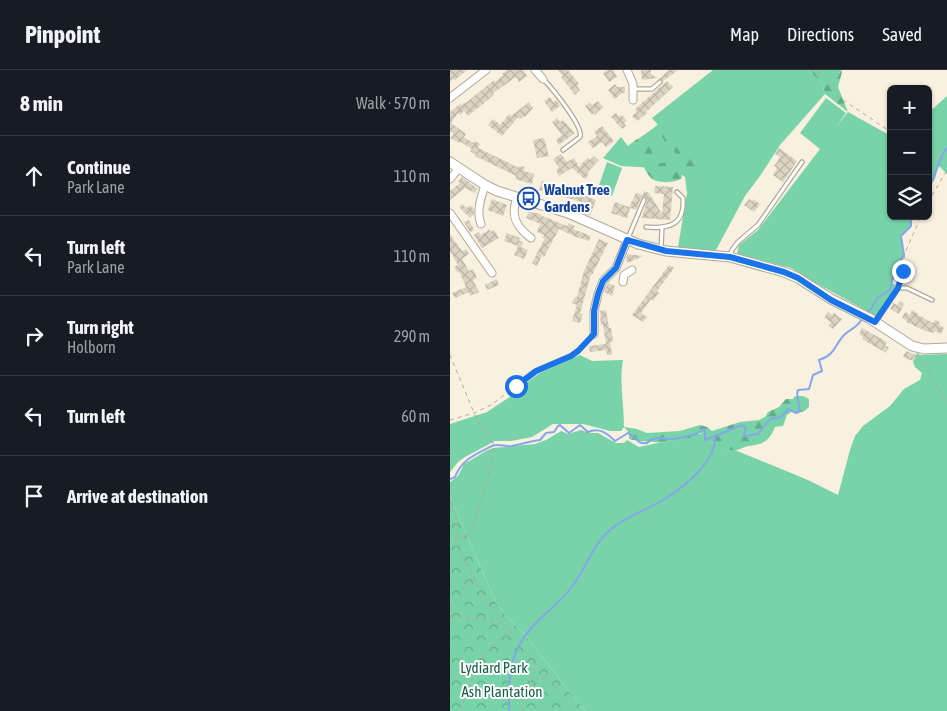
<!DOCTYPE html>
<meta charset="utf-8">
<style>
:root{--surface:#171b24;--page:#20242c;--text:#f1f3f6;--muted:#9ea1a6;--line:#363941}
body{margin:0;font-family:"Asap Condensed",sans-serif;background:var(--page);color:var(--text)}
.controls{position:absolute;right:15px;top:15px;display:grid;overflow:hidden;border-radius:8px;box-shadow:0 1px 4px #0004}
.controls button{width:45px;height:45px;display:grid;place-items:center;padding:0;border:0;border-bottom:1px solid var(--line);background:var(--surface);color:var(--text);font:25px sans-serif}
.stop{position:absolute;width:15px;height:15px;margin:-11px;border:4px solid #1a73e8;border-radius:50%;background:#fff}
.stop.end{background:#1a73e8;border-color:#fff;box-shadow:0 1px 5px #0008}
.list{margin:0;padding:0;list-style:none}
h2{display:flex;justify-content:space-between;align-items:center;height:65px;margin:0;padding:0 20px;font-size:21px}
h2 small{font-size:16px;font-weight:400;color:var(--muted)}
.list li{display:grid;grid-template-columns:32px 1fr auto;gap:15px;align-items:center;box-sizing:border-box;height:80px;padding:0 20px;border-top:1px solid var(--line)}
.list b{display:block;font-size:19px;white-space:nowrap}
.list p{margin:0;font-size:16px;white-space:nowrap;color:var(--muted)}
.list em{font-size:16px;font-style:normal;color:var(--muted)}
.icon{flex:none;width:28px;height:28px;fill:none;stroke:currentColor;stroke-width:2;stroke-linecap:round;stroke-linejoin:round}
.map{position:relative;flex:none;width:497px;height:641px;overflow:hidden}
header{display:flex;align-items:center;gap:30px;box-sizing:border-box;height:70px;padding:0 25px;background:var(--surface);border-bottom:1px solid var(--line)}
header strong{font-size:24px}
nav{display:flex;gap:28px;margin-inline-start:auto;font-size:18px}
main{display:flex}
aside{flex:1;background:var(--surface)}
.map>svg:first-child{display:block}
.grass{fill:#78d3a8}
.forest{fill:url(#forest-firs)}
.park{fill:url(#park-crowns)}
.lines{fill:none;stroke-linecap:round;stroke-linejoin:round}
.stream{stroke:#85a6ec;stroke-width:2}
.building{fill:url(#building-cross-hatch)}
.service-casing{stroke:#b0a898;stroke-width:5.5}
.minor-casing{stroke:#b0a898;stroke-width:9}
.tertiary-casing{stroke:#b0a898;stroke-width:11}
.path{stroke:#b1aa9d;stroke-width:1;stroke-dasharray:4 4;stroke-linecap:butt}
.service{stroke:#fff;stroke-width:3}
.minor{stroke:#fff;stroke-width:7}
.tertiary{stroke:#fff;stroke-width:9}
.route{stroke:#1a73e8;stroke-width:6}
.labels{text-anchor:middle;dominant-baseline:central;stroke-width:4;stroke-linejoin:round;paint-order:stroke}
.transit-label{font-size:15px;font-weight:bold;fill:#164399;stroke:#fefefe;text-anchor:start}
.park-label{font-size:15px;fill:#195f43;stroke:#fefefe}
</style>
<header>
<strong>Pinpoint</strong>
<nav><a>Map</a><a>Directions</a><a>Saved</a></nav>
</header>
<main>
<aside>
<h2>8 min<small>Walk · 570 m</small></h2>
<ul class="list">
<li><svg class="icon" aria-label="ahead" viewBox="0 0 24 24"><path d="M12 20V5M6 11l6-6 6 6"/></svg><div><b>Continue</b><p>Park Lane</p></div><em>110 m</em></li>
<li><svg class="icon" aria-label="left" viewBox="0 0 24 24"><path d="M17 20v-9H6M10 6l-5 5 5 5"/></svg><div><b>Turn left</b><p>Park Lane</p></div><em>110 m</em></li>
<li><svg class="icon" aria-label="right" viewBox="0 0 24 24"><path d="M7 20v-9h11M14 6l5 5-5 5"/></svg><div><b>Turn right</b><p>Holborn</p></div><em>290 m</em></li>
<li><svg class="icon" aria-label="left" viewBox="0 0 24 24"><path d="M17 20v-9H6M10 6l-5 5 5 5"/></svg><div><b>Turn left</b></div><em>60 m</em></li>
<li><svg class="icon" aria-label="arrive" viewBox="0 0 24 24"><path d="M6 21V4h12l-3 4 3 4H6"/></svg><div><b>Arrive at destination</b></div></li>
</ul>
</aside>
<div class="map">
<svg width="497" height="641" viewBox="0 0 497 641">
<defs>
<pattern id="forest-firs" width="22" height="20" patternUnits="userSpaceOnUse" patternTransform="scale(1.25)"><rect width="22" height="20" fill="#78d3a8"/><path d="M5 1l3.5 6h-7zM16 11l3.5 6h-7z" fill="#63ac89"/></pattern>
<pattern id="park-crowns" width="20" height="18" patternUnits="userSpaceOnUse" patternTransform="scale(1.25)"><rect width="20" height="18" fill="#78d3a8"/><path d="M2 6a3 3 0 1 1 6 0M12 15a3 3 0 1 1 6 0" fill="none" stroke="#63ac89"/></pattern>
<pattern id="building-cross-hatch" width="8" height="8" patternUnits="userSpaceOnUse" patternTransform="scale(1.25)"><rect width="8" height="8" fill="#dcd3c2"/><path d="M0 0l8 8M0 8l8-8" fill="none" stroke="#bdb6a7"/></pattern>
</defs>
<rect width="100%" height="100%" fill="#f9f0df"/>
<g class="grass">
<polygon points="263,0 358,0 372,13 375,24 330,75 310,106 295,126 266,180 246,180 228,177 237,123 235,107 223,99 171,96 153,88 171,67 178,76 208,55 202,48"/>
<polygon points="497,26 497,104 488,95 485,109 478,118 478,43"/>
<polygon points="376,28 396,43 386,57 398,42 441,66 441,146 461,146 461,156 451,166 454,185 447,197 442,213 446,215 433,238 426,246 366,213 341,198 287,184 289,175 308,160 370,79 350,63"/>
<polygon points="157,92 172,98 162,126 147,121"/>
<path d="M467,283l3,2 27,-1v357h-362l-61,-77 -16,-16 -12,-15 -46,-107v-14l8,-6 6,-12 22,-13 7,-3 42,-4 11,-4 15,-9 7,3 13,-4 9,3h8l18,10h8l3,-3 12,7 23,-5 11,1 25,-9h5v6c10,5 21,10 32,10l73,30 30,15 12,-45 5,-14 8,-10 27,-20 14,-17 16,-9 2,-7 -7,-6 -2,-5z"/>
<path d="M130,285l12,6 31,-1c-4,22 1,45 1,67l-3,4h-11l-27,-7h-30l-21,13 -21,4h-16l-30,16 -7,5 -8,10v-48l37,-12 24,-16 12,-11 17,-12z"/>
</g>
<g class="forest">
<polygon points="358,0 391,0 392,2 388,17 398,42 375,24 372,13"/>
<path d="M210,52c7,2 10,11 16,16 6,5 46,30 16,33l-13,-11 -6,-11 -8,-6 -3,-8 -8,-7z"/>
<path d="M187,69l3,3 12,1 4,3 1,5 -8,4 -5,4 2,4c16,3 19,-6 35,9l1,6c-6,5 -25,6 -31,0 -4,-4 -6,-9 -9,-14 -6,-7 -12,-8 -14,-18z"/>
<path d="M345,326h8l6,3v8l-6,5h-12l-4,3 -4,11 -8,1c-6,15 -12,17 -27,19 -4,1 -7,3 -11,4 -11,2 -25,-5 -34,-10v-6l-4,-1c-8,4 -17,9 -26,10 -6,0 -40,-2 -44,-4v-6l-5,-6 13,2 10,4 33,-2 20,-6 7,2 5,4 28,-9 19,-2 6,-3 3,-5 11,-5 7,-8h7z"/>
</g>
<polygon class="park" points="0,426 46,533 58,548 74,564 135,641 0,641"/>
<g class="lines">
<g class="stream">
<path d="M478,118c9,-12 9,-28 19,-40"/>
<polyline points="417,242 422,238 427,228 440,220 444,203 454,185 451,166 461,156 461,146"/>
<path d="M0,409l5,-2c7,-18 21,-23 37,-31 7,-3 13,1 20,0 10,-2 18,-5 28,-6l6,-7 8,-1 4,-6 2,-1 9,8 11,-8 8,7c11,-5 19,1 27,9l13,-8c8,3 9,12 19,10 8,-9 17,-3 26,-4 7,-1 14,-3 20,-4 4,0 6,-3 10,-6l2,2v9l37,-15 4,3 -2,7 1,1 13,-2 12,-15 11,-2 7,-8 8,4 3,-1c2,-8 -4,-15 -1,-22l11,-1 4,-14 9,-4 -3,-11c16,-5 15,-14 25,-25 7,-7 12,-6 18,-16"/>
<path d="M59,641c0,-34 -1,-58 24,-85 12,-13 27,-24 38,-38 15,-19 21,-43 40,-59 17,-14 39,-20 57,-32 18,-12 49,-37 47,-61"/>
</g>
</g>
<g class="building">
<polygon points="0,0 17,0 5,10 3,9 0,11"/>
<polygon points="57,0 73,0 77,6 69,12 66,7 43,23 44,25 18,46 14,41 10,45 8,43 1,53 16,64 14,67 23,73 25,71 30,74 28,78 69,98 69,96 75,97 74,101 84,104 82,114 65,109 66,106 25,86 26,85 20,81 22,79 11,72 10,73 0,68 4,63 0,61 0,43 2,40 10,34 11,35 17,32 44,10 45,12 54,5 52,4"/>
<polygon points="108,0 118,0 129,14 127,16 130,20 125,25 111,7 113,6"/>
<polygon points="158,0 163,0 167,7 159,12 153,3"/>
<polygon points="191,0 201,0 201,4 207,8 192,10"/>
<polygon points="219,0 228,0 213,11 209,9"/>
<polygon points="217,11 223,17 196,42 197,43 187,51 182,46 187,42 185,39"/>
<polygon points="165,14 167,17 175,17 175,23 172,23 165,29 158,20"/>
<polygon points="100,27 103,32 106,30 110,36 102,42 94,31"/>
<polygon points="148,31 153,37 145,45 144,43 142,45 135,36 140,32 142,35"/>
<polygon points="79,32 83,38 75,47 74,46 70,49 68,47 52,66 38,55 43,49 50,55 59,44 61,46"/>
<polygon points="166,43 169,46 172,45 177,51 174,53 176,56 172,59 161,47"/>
<polygon points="107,48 110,52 113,50 125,63 109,75 106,70 112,65 102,52"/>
<polygon points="152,56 164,71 156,77 152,72 143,78 138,72 147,66 144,62"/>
<polygon points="94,68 99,86 87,88 83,70"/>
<polygon points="329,78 347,91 333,112 323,105 327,98 324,96 330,87 325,84"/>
<polygon points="111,84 117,92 124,88 129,97 134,91 138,88 140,90 144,86 149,90 137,103 139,104 135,109 122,98 109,106 106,100 109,98 103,89"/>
<polygon points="12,107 28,119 25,123 15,118 0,130 0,121 10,113 8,112"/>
<polygon points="92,111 106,115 105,121 100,119 99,123 89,120"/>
<polygon points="205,116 223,117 220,150 192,148 197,130 194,127 191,128 186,140 180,138 177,148 161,143 165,132 179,137 186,123 193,125 194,121 199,123 212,144 214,124 204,123"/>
<polygon points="118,119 146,130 140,146 134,143 138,134 115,127"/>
<polygon points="42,129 57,135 53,146 38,140"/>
<polygon points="299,129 302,131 303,129 310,134 304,142 294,135"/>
<polygon points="12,134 17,138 20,135 24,139 24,144 20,148 9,137"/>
<polygon points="79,142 91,144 90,145 117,156 119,153 125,156 123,159 141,166 139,171 126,167 109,159 94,187 92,185 87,196 82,193 95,168 93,168 94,165 87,162 90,154 76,148"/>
<polygon points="19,150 24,160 20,162 14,152"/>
<polygon points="40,159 40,162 44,160 49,168 32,178 24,165 29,162 31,165"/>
<polygon points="57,163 70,168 69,170 73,173 71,177 78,180 74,189 64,185 68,176 54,171"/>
<polygon points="0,164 12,181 16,179 19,184 12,189 19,201 23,199 27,208 23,210 29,222 20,226 19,222 5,228 2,223 16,217 9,201 7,202 4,197 8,195 0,181"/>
<polygon points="149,169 158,173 142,205 141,204 130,243 133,244 130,253 122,251 127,235 122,233 125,227 127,227 134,201"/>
<polygon points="177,184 193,186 180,192 176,192"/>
<polygon points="219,195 224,198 207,221 209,223 203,231 201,229 191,243 197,247 193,252 182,245"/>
<polygon points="47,209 49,215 37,220 35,215"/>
<polygon points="158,213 165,216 162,226 154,222"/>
<polygon points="450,231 454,234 449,244 440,239 443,233 447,235"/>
<polygon points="156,240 159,258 161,258 163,271 160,272 162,285 157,285 156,280 140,282 139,276 156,274 153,255 151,255 150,241"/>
<polygon points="462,240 468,244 468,245 483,253 485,250 490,252 489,255 494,258 491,264 485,261 484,263 476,261 456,252 457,251 452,248 455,242 460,245"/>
<polygon points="378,242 382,245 384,243 392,249 383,259 378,256 381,252 374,248"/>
<polygon points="412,258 437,272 435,276 439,277 436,283 412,269 414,267 409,264"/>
<polygon points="456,281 466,285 463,291 453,287"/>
</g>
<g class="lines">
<defs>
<g id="service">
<path d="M93,9c9,9 41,48 37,58l-17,13"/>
<polyline points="184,19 202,19 210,12"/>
<path d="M196,157c23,2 39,-2 37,-29l-6,-6"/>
<polyline points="178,168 194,130"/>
<polyline points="211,179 212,158"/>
<polyline points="280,186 282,180 288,172 308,155 352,92"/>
<polyline points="426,251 448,218 457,218 482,230"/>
</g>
<g id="minor">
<polyline points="85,0 93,9"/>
<polyline points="177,0 183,14 183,30"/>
<polyline points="0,28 36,0"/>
<polyline points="0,109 9,98"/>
<path d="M67,128c-7,17 -1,29 14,40"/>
<polyline points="0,143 42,203"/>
<path d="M31,154c-5,-13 0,-26 4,-39"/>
<polyline points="173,212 174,205 182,200"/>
<polyline points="144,264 144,241 148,224 153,211 166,198 177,171"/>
</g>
<polyline id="tertiary" points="0,92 35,115 47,121 118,143 188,174 216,181 280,187 334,202 348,208 381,229 419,248 462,276 474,279 497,278"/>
</defs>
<use href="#service" class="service-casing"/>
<use href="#minor" class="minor-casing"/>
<use href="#tertiary" class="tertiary-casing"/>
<g class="path">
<polyline points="359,0 373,4 380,12 387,26 441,62"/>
<polyline points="478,80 497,92"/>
<polyline points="478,132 497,100"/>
<polyline points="450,212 455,183 471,146"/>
<polyline points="0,285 27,350 43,373 44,377 41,395 21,463 0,473"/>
<polyline points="469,287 473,294 478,297 497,335"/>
<polyline points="0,350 24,343 41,335 86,301 125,284 139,268"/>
<polyline points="0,430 7,450 7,470"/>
<polyline points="5,472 39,536 124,641"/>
<polyline points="0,539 22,504"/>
<polyline points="0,546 40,550 51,554"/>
<path d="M95,607l-12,4c1,13 7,20 15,30"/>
<path d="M11,641c7,-23 22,-71 48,-76"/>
<path d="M73,641c0,-17 11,-29 12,-45"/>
</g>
<use href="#service" class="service"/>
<use href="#minor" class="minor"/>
<use href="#tertiary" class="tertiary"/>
</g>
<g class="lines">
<polyline class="route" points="66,316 86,301 121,286 128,281 144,264 144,241 148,224 153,211 166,198 177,170 216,181 280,187 334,202 348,208 381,230 425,252 448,218 453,201"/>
</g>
<defs>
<symbol id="bus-ring" viewBox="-11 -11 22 22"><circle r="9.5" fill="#fefefe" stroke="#1a4fb4" stroke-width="1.5"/><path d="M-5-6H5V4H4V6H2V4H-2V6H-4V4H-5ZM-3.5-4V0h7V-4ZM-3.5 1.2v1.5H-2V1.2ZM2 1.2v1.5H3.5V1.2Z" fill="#1a4fb4"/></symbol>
</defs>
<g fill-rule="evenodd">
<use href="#bus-ring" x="66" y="116" width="25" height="25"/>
</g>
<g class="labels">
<g class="transit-label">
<text x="94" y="119">Walnut Tree<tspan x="94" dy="17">Gardens</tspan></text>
</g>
<g class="park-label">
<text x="44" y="597">Lydiard Park</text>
<text x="52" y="621">Ash Plantation</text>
</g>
</g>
</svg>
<div class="controls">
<button>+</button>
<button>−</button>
<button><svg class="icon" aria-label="layers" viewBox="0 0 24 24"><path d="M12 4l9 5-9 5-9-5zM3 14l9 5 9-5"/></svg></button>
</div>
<div class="stop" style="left:66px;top:316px"></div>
<div class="stop end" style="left:453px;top:201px"></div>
</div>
</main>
